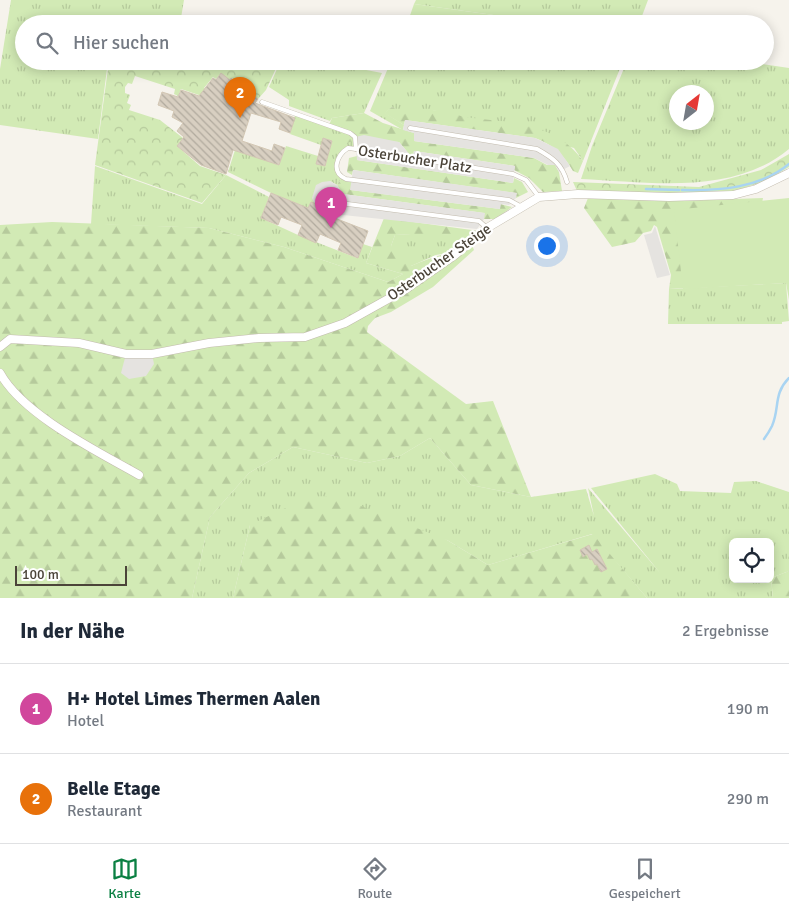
<!DOCTYPE html>
<html lang="de">
<meta charset="utf-8">
<style>
:root{--surface:#fff;--page:#f6f6f7;--text:#1f2937;--muted:#747a83;--line:#e0e1e3;--accent:#0b8043}
body{margin:0;font-family:Signika,sans-serif;background:var(--page);color:var(--text)}
.controls{position:absolute;right:15px;bottom:15px;display:grid;overflow:hidden;border-radius:8px;box-shadow:0 2px 12px #0003}
.controls button{width:45px;height:45px;display:grid;place-items:center;padding:0;border:0;border-bottom:1px solid var(--line);background:var(--surface);color:var(--text);font:25px sans-serif}
.compass{position:absolute;left:669px;top:85px;width:45px;height:45px;border-radius:50%;background:var(--surface);box-shadow:0 2px 12px #0003;rotate:31deg}
.scale{position:absolute;left:15px;bottom:12px;width:112px;box-sizing:border-box;padding-left:5px;border:2px solid #4b4439;border-top:0;font-size:14px;line-height:18px;white-space:nowrap;color:#4b4439;-webkit-text-stroke:4px #fff;paint-order:stroke}
.you{position:absolute;left:546px;top:245px;width:18px;height:18px;margin:-12px;border:4px solid #fff;border-radius:50%;background:#1a73e8;box-shadow:0 0 0 8px #1a73e833}
.badge{display:grid;place-items:center;width:32px;height:32px;border-radius:50%;background:var(--accent);color:#fff;font-size:16px;font-weight:700}
.pin{position:absolute;translate:-50% -41px;filter:drop-shadow(0 1px 2px #0008)}
.pin::after{content:'';position:absolute;top:26px;width:18px;height:15px;background:inherit;clip-path:polygon(0 0,100% 0,50% 100%)}
.list{margin:0;padding:0;list-style:none}
h2{display:flex;justify-content:space-between;align-items:center;height:65px;margin:0;padding:0 20px;font-size:21px}
h2 small{font-size:16px;font-weight:400;color:var(--muted)}
.list li{display:grid;grid-template-columns:32px 1fr auto;gap:15px;align-items:center;box-sizing:border-box;height:90px;padding:0 20px;border-top:1px solid var(--line)}
.list b{display:block;font-size:19px;white-space:nowrap}
.list p{margin:0;font-size:16px;white-space:nowrap;color:var(--muted)}
.list em{font-size:16px;font-style:normal;color:var(--muted)}
.icon{flex:none;width:28px;height:28px;fill:none;stroke:currentColor;stroke-width:2;stroke-linecap:round;stroke-linejoin:round}
.map{position:relative;flex:none;width:789px;height:598px;overflow:hidden}
.search{position:absolute;background:var(--surface);box-shadow:0 2px 12px #0003;left:15px;right:15px;top:15px;height:55px;display:flex;align-items:center;gap:12px;box-sizing:border-box;padding:0 18px;border-radius:28px;color:var(--muted);font-size:19px}
.sheet{height:245px;background:var(--surface)}
nav{display:flex;justify-content:space-around;align-items:center;box-sizing:border-box;height:70px;border-top:1px solid var(--line);background:var(--surface);font-size:14px;color:var(--muted)}
nav a{display:grid;justify-items:center;gap:2px}
nav .on{color:var(--accent)}
.map>svg:first-child{display:block}
.grass{fill:url(#grass-tufts);fill-rule:evenodd}
.forest{fill:url(#forest-firs)}
.park{fill:url(#park-crowns)}
.garden{fill:#d2eab5}
.parking{fill:#e5e3e0}
.lines{fill:none;stroke-linecap:round;stroke-linejoin:round}
.stream{stroke:#a9d4f2;stroke-width:2.5}
.building{fill:url(#building-back-hatch);stroke:#d3c7b4}
.service-casing{stroke:#c2bbae;stroke-width:5}
.minor-casing{stroke:#c2bbae;stroke-width:9}
.service{stroke:#fff;stroke-width:4}
.minor{stroke:#fff;stroke-width:8}
.labels{text-anchor:middle;dominant-baseline:central;stroke-width:4.5;stroke-linejoin:round;paint-order:stroke}
.street-label{font-size:15px;fill:#4b4439;stroke:#fff}
</style>
<div class="map">
<svg width="789" height="598" viewBox="0 0 789 598">
<defs>
<pattern id="grass-tufts" width="24" height="20" patternUnits="userSpaceOnUse" patternTransform="scale(1.25)"><rect width="24" height="20" fill="#d2eab5"/><path d="M3 7l-1-3M5 7V3M7 7l1-3M15 17l-1-3M17 17v-4M19 17l1-3" fill="none" stroke="#b6ca9c"/></pattern>
<pattern id="forest-firs" width="22" height="20" patternUnits="userSpaceOnUse" patternTransform="scale(1.25)"><rect width="22" height="20" fill="#d2eab5"/><path d="M5 1l3.5 6h-7zM16 11l3.5 6h-7z" fill="#b6ca9c"/></pattern>
<pattern id="park-crowns" width="20" height="18" patternUnits="userSpaceOnUse" patternTransform="scale(1.25)"><rect width="20" height="18" fill="#d2eab5"/><path d="M2 6a3 3 0 1 1 6 0M12 15a3 3 0 1 1 6 0" fill="none" stroke="#b6ca9c"/></pattern>
<pattern id="building-back-hatch" width="6" height="6" patternUnits="userSpaceOnUse" patternTransform="scale(1.25)"><rect width="6" height="6" fill="#d8cfc1"/><path d="M-1 5l2 2M0 0l6 6M5-1l2 2" fill="none" stroke="#b1aa9e"/></pattern>
</defs>
<rect width="100%" height="100%" fill="#f6f3ec"/>
<g class="grass">
<polygon points="11,0 184,0 180,24 24,24 24,61 108,61 98,139 0,125 0,69"/>
<polygon points="416,0 648,0 639,24 558,24 414,4"/>
<polygon points="277,61 319,61 382,73 364,113 332,118 330,121 289,106 289,100 269,87 280,62"/>
<polygon points="391,61 623,61 583,161 574,148 433,110 403,113 392,107 385,113 404,125 403,130 370,111"/>
<path d="M627,61h116l46,7v81c-56,47 -140,33 -208,30l11,-33zM676,92h30v30h-30z"/>
<path d="M295,115l46,15 14,10 1,9c-14,-1 -15,7 -20,19l6,9 -5,8 -7,-4 -16,22 -3,-1 -3,6 -37,-15 -43,-21 7,-22 44,15 7,-19 32,10 -2,8 9,2 7,-25 -8,-3 -3,7 -31,-11z"/>
<polygon points="95,166 202,204 226,175 269,197 261,218 298,235 357,258 363,244 372,247 366,263 403,274 388,282 284,247 209,228 91,224"/>
<polygon points="427,233 457,235 470,239 452,252 436,255 411,266 391,246 395,235"/>
<polygon points="786,283 789,321 782,322 782,324 668,324 669,289"/>
<path d="M430,438l41,47 60,12 55,-8 8,27 -6,-28 73,86 -70,-86 64,-14 22,10 3,7 51,2 3,-11 22,-1 33,11v79l-18,7 2,20h-126l-55,-64 -104,31 -41,-25 -197,-15 -17,73h-41l18,-81 39,-44 44,-26 74,16 33,-7zM733,542h37v37h-37z"/>
</g>
<g class="forest">
<path d="M392,107c17,9 23,1 40,3 11,0 23,5 34,7 44,6 90,5 117,44l-5,12 -5,-2c-9,-16 -21,-27 -38,-33l-130,-18 -1,5 -20,-12z"/>
<polygon points="364,113 383,123 414,133 414,141 534,158 547,165 555,165 559,172 562,191 543,192 529,178 514,170 515,166 414,151 413,156 410,155 399,142 355,140 340,146 336,141 341,130 329,125 332,118"/>
<polygon points="357,156 357,160 513,183 514,178 522,182 528,192 516,198 516,193 353,170 352,175 347,172 349,158"/>
<polygon points="342,177 352,180 351,190 500,209 500,204 512,207 495,219 484,219 484,213 343,194 337,185"/>
<polygon points="588,198 678,201 763,198 746,284 669,289 671,275 657,227 654,225 651,231 643,233 635,242 612,247 584,208"/>
<path d="M384,218l95,13 -9,8c-25,-7 -50,-5 -75,-4l-4,11 19,4 1,16c20,-9 40,-13 60,-23l3,7 -41,37 -42,25 -16,6 -7,8 -1,6 99,72 27,-3 38,96 -60,-12 -41,-47 -30,18 -33,7 -74,-16 -44,26 -39,44 -18,81h-192v-373l52,-3 157,6 75,19 104,35 15,-8 -37,-11z"/>
<polygon points="333,495 447,540 488,565 593,534 647,598 233,598 250,525 296,503"/>
<polygon points="789,571 789,598 773,598 771,578"/>
</g>
<g class="park">
<polygon points="109,61 271,61 279,62 266,90 258,99 232,78 230,80 221,73 216,79 213,77 204,88 209,92 208,98 181,89 178,96 174,94 175,89 135,76 132,84 128,83 125,87 125,93 130,95 127,103 131,105 129,110 160,120 183,138 177,146 200,166 226,175 202,203 95,165"/>
<polygon points="789,154 789,167 765,181 732,192 668,193 577,191 573,182 699,187 761,170"/>
</g>
<g class="garden">
<polygon points="414,4 558,24 407,24"/>
<polygon points="789,198 789,300 786,283 683,289 674,210"/>
</g>
<g class="parking">
<polygon points="405,120 535,138 558,149 570,166 559,172 555,165 548,165 534,158 414,141 414,133 403,130"/>
<polygon points="364,135 399,142 410,155 413,156 414,151 515,166 513,183 357,160 355,137"/>
<polygon points="353,170 517,193 516,198 509,205 501,204 500,209 350,190"/>
<polygon points="330,181 337,185 343,194 485,213 484,219 477,229 343,215 314,203 312,198 316,185 322,182"/>
<polygon points="655,226 670,275 657,278 644,235 652,233"/>
<polygon points="126,354 152,354 154,364 146,376 129,379 121,373"/>
</g>
<g class="lines">
<g class="stream">
<polyline points="646,189 679,190"/>
<path d="M682,190c37,1 78,-2 107,-26"/>
<path d="M764,439c3,-4 6,-9 8,-13 8,-18 1,-32 17,-48"/>
</g>
</g>
<g class="building">
<polygon points="221,73 230,80 231,78 258,99 255,103 295,118 290,133 279,129 281,122 251,113 242,141 272,151 274,144 285,148 279,165 233,150 226,174 201,165 177,146 184,137 177,131 183,123 172,117 174,111 158,105 162,92 178,97 181,90 199,96 213,78 216,80"/>
<polygon points="323,138 332,141 325,166 316,164"/>
<polygon points="271,193 308,208 311,202 314,203 329,209 327,215 368,231 358,258 338,250 341,243 320,234 316,243 298,235 302,225 281,217 278,225 261,218"/>
<polygon points="589,545 592,552 597,549 607,569 601,572 597,564 595,565 592,559 590,560 587,554 583,557 580,550"/>
</g>
<g class="lines">
<defs>
<g id="service">
<polyline points="262,102 350,133 355,137 356,149"/>
<path d="M410,128l127,21c16,9 25,15 30,33"/>
<polyline points="328,195 340,203 479,221 487,228"/>
<path d="M520,206l-11,-6 -163,-21c-16,-7 -9,-24 2,-31l8,1 157,25 13,6 13,17"/>
</g>
<g id="minor">
<polyline points="0,347 10,339 79,343 126,354 152,354 209,343 259,338 305,337 345,323 406,289 455,255 487,228 539,197 578,194 669,197 733,195 756,189 789,173"/>
<path d="M0,373c23,42 97,78 139,102"/>
</g>
</defs>
<use href="#service" class="service-casing"/>
<use href="#minor" class="minor-casing"/>
<use href="#service" class="service"/>
<use href="#minor" class="minor"/>
</g>
<g class="labels">
<g class="street-label">
<text transform="translate(415 159) rotate(9)">Osterbucher Platz</text>
<text transform="translate(439 262) rotate(-35)">Osterbucher Steige</text>
</g>
</g>
</svg>
<div class="controls">
<button><svg class="icon" aria-label="locate" viewBox="0 0 24 24"><circle cx="12" cy="12" r="6"/><path d="M12 2v4M12 18v4M2 12h4M18 12h4"/></svg></button>
</div>
<svg class="compass" viewBox="-18 -18 36 36"><path d="M0-13l5 13h-10z" fill="#e53935"/><path d="M0 13l5-13h-10z" fill="#747a83"/></svg>
<div class="scale">100 m</div>
<div class="you"></div>
<div class="pin badge" style="left:331px;top:228px;background:#d1479c">1</div>
<div class="pin badge" style="left:240px;top:118px;background:#e8710a">2</div>
<div class="search"><svg class="icon" aria-label="search" viewBox="0 0 24 24"><circle cx="10" cy="10" r="6"/><path d="M15 15l6 6"/></svg>Hier suchen</div>
</div>
<section class="sheet">
<h2>In der Nähe<small>2 Ergebnisse</small></h2>
<ul class="list">
<li><span class="badge" style="background:#d1479c">1</span><div><b>H+ Hotel Limes Thermen Aalen</b><p>Hotel</p></div><em>190 m</em></li>
<li><span class="badge" style="background:#e8710a">2</span><div><b>Belle Etage</b><p>Restaurant</p></div><em>290 m</em></li>
</ul>
</section>
<nav>
<a class="on"><svg class="icon" aria-label="map" viewBox="0 0 24 24"><path d="M3 6l6-2 6 2 6-2v14l-6 2-6-2-6 2zM9 4v14M15 6v14"/></svg>Karte</a>
<a><svg class="icon" aria-label="directions" viewBox="0 0 24 24"><path d="M12 3l9 9-9 9-9-9zM9 14v-3h6M13 9l2 2-2 2"/></svg>Route</a>
<a><svg class="icon" aria-label="saved" viewBox="0 0 24 24"><path d="M7 4h10v16l-5-4-5 4z"/></svg>Gespeichert</a>
</nav>
